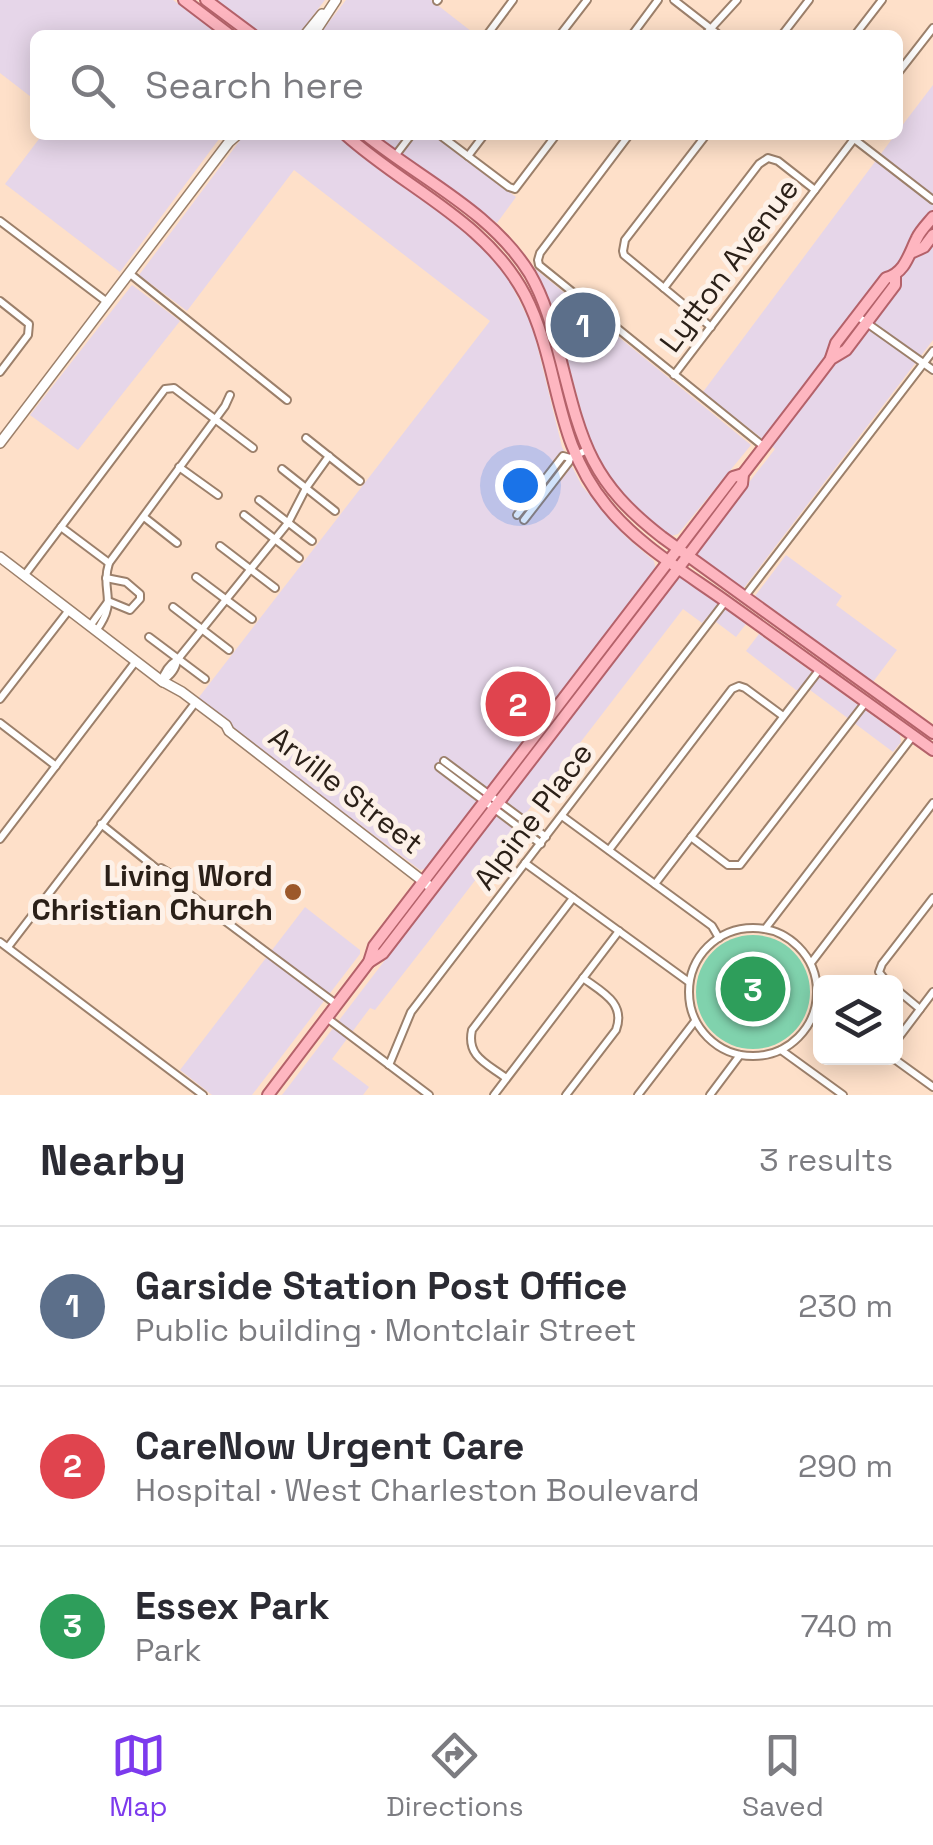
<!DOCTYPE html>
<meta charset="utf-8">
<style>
:root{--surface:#fff;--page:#f7f7f7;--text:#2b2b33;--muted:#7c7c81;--line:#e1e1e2;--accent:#7c3aed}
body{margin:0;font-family:"Space Grotesk",sans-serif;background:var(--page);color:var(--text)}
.controls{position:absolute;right:30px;bottom:30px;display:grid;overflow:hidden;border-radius:15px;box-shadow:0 5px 25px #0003}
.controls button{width:90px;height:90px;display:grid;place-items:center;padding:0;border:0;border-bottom:2px solid var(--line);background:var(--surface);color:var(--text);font:50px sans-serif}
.you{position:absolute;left:520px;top:485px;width:35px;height:35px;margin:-25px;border:8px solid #fff;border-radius:50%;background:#1a73e8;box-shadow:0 0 0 15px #1a73e833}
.badge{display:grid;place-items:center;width:65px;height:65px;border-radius:50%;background:var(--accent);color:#fff;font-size:32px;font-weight:700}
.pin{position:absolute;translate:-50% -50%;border:5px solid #fff;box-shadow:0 2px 10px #0006}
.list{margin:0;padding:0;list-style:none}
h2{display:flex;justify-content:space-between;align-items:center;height:130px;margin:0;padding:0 40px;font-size:42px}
h2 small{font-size:32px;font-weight:400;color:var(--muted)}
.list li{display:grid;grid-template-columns:65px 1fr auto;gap:30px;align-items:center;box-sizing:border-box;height:160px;padding:0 40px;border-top:2px solid var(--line)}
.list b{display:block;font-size:38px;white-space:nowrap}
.list p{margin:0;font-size:32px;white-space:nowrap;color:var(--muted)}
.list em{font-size:32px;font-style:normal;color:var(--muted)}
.icon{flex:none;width:55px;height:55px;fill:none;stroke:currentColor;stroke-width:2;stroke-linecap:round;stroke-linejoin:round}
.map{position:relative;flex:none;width:933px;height:1095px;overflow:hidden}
.search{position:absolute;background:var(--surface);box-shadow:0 5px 25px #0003;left:30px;right:30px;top:30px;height:110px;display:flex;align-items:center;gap:25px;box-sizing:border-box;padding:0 35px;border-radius:15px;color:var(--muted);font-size:38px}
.sheet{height:610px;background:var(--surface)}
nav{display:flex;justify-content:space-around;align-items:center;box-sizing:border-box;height:140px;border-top:2px solid var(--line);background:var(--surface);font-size:28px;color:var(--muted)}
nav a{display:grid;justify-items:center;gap:5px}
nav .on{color:var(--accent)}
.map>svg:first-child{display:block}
.commercial{fill:#e6d6e9}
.green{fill:#80d2ad}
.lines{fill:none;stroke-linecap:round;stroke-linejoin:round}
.street-casing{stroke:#9c806b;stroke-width:10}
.secondary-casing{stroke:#9c806b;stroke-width:12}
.primary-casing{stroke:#b4626a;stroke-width:14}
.street{stroke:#fff;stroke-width:6}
.secondary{stroke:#fff;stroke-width:9}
.primary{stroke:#feb6c0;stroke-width:10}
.poi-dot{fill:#9c582a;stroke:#fdf1e8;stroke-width:4}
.labels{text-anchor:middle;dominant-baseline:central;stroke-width:10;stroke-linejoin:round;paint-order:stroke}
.street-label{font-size:30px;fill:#2b2018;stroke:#fdf1e8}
.poi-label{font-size:30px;font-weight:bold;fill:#2b2018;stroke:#fdf1e8;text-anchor:end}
</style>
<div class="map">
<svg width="933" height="1095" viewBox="0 0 933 1095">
<rect width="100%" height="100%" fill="#fee0c9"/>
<g class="commercial">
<polygon points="0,0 173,0 220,35 35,35 35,100 0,73"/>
<polygon points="216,0 325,0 298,35 263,35"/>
<polygon points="346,0 431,0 476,35 319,35"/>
<polygon points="933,85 933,340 743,589 694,553 775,449 703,392 895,135 898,135 898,131"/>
<polygon points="42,135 222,135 120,272 5,184"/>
<polygon points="244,135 336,135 379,170 477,239 500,262 533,328 562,447 582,486 625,536 654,561 656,570 425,869 420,870 196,701 490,321 294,170 187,311 139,275"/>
<polygon points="375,135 434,135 516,197 497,223"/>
<polygon points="534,268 751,445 678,534 671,536 633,505 606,474 589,439 555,315"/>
<polygon points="132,285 180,321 78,450 30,415"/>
<polygon points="786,555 842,596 836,605 897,650 873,682 755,596"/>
<polygon points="679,575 746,624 736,637 708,616 702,623 683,609 513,830 499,844 499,849 428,942 375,1010 370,1008 332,1059 369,1087 363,1095 282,1095"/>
<polygon points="759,634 900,735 901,742 893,752 810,690 796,690 746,651"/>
<polygon points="305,907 360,950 360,954 252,1095 212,1095 180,1070"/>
</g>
<circle class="green" cx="753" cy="992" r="57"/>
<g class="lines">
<defs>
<g id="street">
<polyline points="674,0 719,35"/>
<polyline points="437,1 438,0"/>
<polyline points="487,35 513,0"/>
<polyline points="560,35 587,0"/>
<polyline points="632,35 658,0"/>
<polyline points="705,35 737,0"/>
<polyline points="782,35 809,0"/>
<polyline points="855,35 882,0"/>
<polyline points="898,73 933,28"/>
<polyline points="440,135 509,187 515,189 556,135"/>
<polyline points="629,135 540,253 538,260 539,265 763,446"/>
<polyline points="706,135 625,240 623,251 624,255 711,327"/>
<polyline points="849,135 933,200"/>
<polyline points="395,156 411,135"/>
<polyline points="468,156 484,135"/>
<polyline points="0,221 107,302"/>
<polyline points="129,273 287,400"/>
<polyline points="664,288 759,164 768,158 778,161 815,190"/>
<polyline points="0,301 29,324 28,335 0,372"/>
<polyline points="857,316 933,370"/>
<polyline points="674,375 857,135"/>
<polyline points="306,438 360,481"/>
<polyline points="179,467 218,495"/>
<polyline points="282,469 335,511"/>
<polyline points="259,500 312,541"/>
<polyline points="244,515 299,558"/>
<polyline points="517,515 563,456 570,458 587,450"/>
<polyline points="144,517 177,543"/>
<polyline points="524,520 569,462 570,458"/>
<polyline points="61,527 109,563"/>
<polyline points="220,546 275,588"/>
<polyline points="24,576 165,389 174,388 253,448"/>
<polyline points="196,577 252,619"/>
<polyline points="106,578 126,582 140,594 140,599 130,610 108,601"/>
<polyline points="745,596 933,351"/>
<polyline points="173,607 229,650"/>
<polyline points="90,626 107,603"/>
<path d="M96,631c23,-31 4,-38 13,-68l116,-157 5,-11"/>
<polyline points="149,637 205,679"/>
<path d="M162,681c2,-10 7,-16 16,-22l110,-136 18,-35 23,-32"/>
<path d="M162,681c8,-5 14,-11 15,-21"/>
<polyline points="0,699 69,610"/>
<polyline points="0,723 56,766"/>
<polyline points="444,761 546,837"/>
<polyline points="439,767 541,844"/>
<polyline points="562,816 712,926 719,938"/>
<polyline points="101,824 177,885 336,1004"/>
<polyline points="691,837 728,865 740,865 866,702"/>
<polyline points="0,839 136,661"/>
<polyline points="609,850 732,689 739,686 745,688 783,716"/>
<polyline points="525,863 689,982"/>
<polyline points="161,868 174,876 187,887"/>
<polyline points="655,884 820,669"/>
<circle cx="753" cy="992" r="64"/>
<polyline points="765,929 913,736"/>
<polyline points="0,942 203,1095"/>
<polyline points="8,947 192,707"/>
<polyline points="811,963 933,803"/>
<polyline points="887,982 879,972 882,964 933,898"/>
<polyline points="896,989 920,1009"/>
<polyline points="327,1018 429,1095"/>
<polyline points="896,1041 933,992"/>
<polyline points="781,1050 843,1095"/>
<polyline points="893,1058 933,1087"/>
<polyline points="389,1065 411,1012 725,602"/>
<path d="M506,1078c-18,-14 -40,-21 -34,-48l101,-132"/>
<polyline points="494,1095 619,931"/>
<path d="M566,1095l50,-65c10,-27 -14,-38 -33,-52"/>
<polyline points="638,1095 695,1021"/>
<polyline points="710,1095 740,1055"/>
</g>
<g id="secondary">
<polyline points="305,35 322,14"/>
<polyline points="313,35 336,0"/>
<polyline points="0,443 229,142 237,135"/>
<polyline points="0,557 163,682"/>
<polyline points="162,681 182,692 226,725 229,731 428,885"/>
</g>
<g id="primary">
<polyline points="184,0 230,35"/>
<polyline points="206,0 253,35"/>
<path d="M346,135c60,54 140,86 179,160 36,70 27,144 81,210 31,39 77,66 118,95 69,50 140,100 209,150"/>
<path d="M366,135c56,45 126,77 164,139 16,28 23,57 31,87 21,83 30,121 101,176l271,196"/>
<polyline points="913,252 924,247 933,235"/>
<path d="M831,358l5,-15 50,-65c19,-5 23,-24 31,-40 3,-7 11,-15 16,-21"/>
<polyline points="369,962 383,953 693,549 742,484 743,474 806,392 831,359 846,350 895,285 895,276"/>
<polyline points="268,1095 369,962 374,946 733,477 743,474"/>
</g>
</defs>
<use href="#street" class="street-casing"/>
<use href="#secondary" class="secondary-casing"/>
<use href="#primary" class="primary-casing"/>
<use href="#street" class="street"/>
<use href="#secondary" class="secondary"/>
<use href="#primary" class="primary"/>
</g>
<circle class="poi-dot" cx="293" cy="892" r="10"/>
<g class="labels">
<g class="street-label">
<text transform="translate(729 265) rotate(-53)">Lytton Avenue</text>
<text transform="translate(346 790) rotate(38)">Arville Street</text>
<text transform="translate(533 816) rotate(-53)">Alpine Place</text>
</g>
<g class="poi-label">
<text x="273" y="875">Living Word<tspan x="273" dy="34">Christian Church</tspan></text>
</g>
</g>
</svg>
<div class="controls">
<button><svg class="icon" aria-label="layers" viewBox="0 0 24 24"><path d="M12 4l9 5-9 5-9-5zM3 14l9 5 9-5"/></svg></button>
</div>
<div class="you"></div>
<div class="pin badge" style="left:583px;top:325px;background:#5c6f8a">1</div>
<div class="pin badge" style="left:518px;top:704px;background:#e0444e">2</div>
<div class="pin badge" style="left:753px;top:989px;background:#2e9e5b">3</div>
<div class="search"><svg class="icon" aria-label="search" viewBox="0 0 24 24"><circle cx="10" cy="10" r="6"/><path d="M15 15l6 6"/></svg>Search here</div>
</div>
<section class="sheet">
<h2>Nearby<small>3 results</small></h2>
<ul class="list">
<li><span class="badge" style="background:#5c6f8a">1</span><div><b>Garside Station Post Office</b><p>Public building · Montclair Street</p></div><em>230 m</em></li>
<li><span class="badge" style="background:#e0444e">2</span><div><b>CareNow Urgent Care</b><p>Hospital · West Charleston Boulevard</p></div><em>290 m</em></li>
<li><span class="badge" style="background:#2e9e5b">3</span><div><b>Essex Park</b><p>Park</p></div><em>740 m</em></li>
</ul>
</section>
<nav>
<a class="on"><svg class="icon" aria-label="map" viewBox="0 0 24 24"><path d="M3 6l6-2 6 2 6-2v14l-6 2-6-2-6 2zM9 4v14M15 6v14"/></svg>Map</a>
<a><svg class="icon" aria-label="directions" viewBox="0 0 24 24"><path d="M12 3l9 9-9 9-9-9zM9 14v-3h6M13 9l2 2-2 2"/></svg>Directions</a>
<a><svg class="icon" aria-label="saved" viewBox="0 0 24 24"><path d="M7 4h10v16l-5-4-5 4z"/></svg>Saved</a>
</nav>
